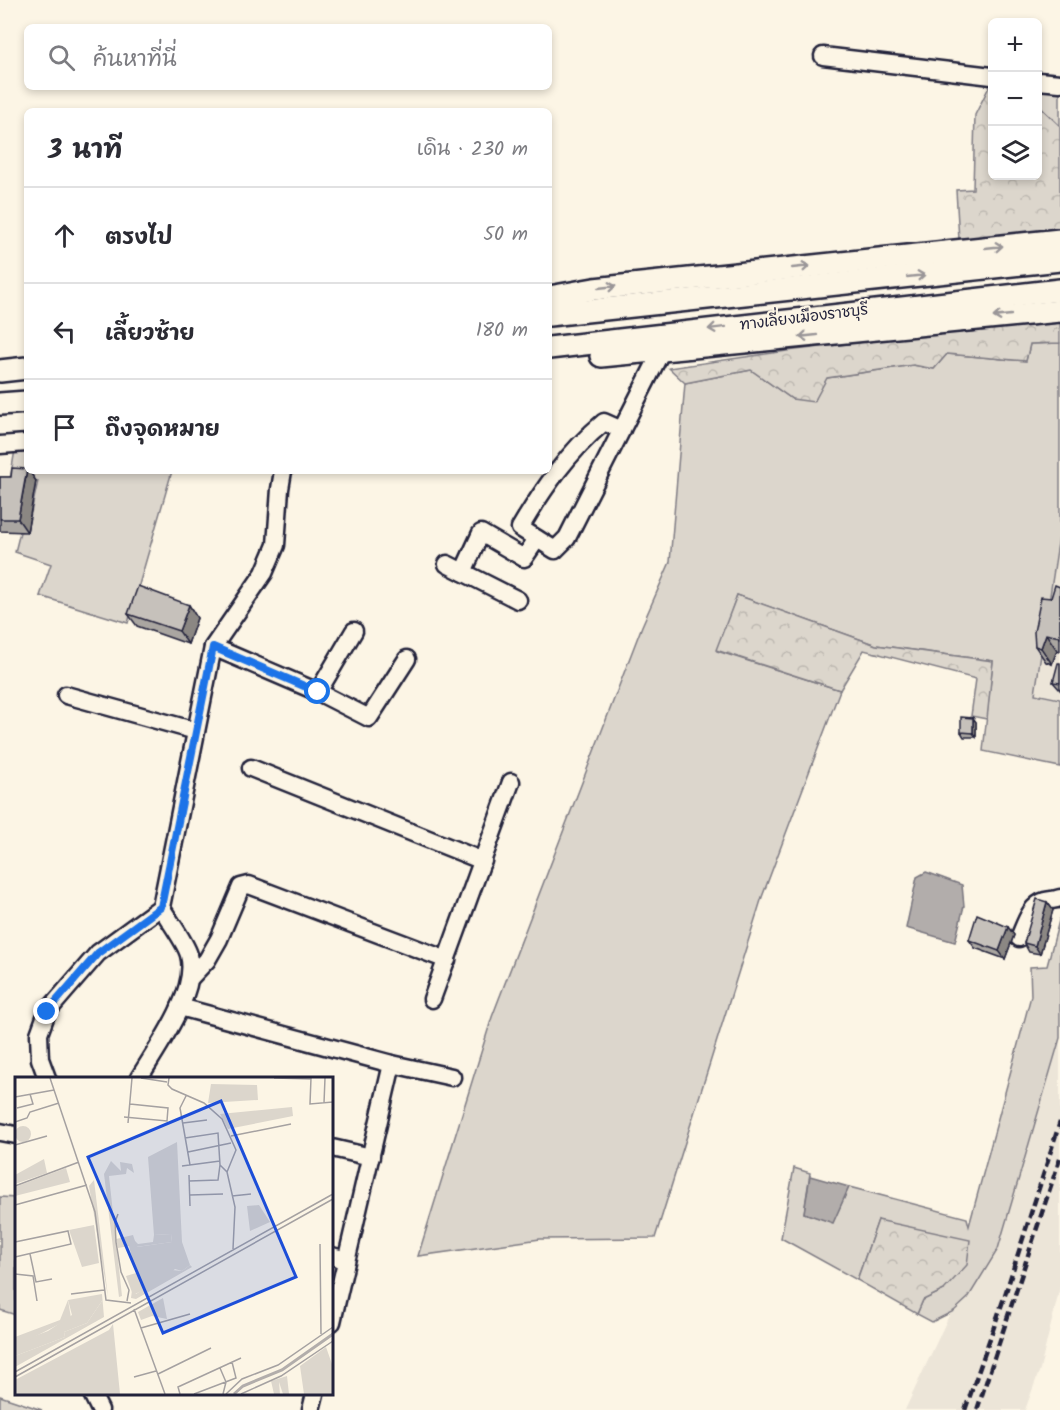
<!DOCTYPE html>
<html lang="th">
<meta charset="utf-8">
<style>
:root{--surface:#fff;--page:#f7f7f7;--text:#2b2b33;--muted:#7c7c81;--line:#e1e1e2}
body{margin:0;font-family:Kalam,"Playpen Sans Thai",sans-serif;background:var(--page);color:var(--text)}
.controls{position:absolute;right:18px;top:18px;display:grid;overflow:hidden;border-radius:9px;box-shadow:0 3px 9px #0003}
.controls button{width:54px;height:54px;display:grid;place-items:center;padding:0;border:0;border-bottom:2px solid var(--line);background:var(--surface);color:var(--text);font:30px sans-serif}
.stop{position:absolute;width:18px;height:18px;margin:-14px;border:4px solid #1a73e8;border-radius:50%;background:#fff}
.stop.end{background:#1a73e8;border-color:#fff;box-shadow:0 2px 6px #0008}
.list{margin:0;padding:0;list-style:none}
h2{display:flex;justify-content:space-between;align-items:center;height:78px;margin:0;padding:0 24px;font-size:26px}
h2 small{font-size:20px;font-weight:400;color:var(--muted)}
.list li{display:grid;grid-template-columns:39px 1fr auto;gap:18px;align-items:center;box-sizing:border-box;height:96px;padding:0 24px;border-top:2px solid var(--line)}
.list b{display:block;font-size:22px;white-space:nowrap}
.list em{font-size:20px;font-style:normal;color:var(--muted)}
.icon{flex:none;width:33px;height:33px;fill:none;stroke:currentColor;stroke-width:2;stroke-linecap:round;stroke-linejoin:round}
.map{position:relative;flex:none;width:1060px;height:1410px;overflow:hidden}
.search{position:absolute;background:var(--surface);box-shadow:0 3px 9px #0003;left:24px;top:24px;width:528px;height:66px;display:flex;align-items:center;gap:15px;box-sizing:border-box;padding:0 21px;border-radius:9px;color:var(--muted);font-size:22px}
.panel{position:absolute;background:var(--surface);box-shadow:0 3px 9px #0003;left:24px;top:108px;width:528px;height:366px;border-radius:9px}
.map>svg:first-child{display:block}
.built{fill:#ece5d8}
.green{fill:#dcd6cc;stroke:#7f7c84;stroke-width:1.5}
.forest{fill:url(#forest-crowns);stroke:#7f7c84;stroke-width:1.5}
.water{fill:#b2adab;stroke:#78757e;stroke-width:1.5}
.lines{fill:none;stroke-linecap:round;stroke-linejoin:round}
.minor-casing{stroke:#22223b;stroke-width:21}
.major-casing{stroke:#22223b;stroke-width:26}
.minor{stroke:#fcf5e5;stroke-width:16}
.major{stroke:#fcf5e5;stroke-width:21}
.rail{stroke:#22223b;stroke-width:4.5;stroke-dasharray:9 4.5;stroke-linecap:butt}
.wall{fill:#aaa6a1;stroke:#22223b;stroke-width:1.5}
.shaded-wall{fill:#8b8783;stroke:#22223b;stroke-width:1.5}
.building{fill:#c6c1bb;stroke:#22223b;stroke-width:1.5}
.oneway{stroke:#9a9698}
.route{stroke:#1a73e8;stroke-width:8}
.labels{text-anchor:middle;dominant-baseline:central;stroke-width:4.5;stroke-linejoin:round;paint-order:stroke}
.street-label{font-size:15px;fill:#22223b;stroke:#fcf5e5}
.inset-river{fill:none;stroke:#b2adab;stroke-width:3}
.inset-road{fill:none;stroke:#a5a1a1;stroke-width:1.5}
.view{fill:#1d4ed8;fill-opacity:0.15;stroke:#1d4ed8;stroke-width:3}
.inset-edge{fill:none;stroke:#22223b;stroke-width:3}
</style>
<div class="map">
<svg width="1060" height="1410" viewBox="0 0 1060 1410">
<defs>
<pattern id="forest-crowns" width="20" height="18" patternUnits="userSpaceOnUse" patternTransform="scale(1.5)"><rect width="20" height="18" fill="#dcd6cc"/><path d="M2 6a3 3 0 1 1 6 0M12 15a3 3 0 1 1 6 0" fill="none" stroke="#bcb7b0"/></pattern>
</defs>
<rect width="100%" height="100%" fill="#fcf5e5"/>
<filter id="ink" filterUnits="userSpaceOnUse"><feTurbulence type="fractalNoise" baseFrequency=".0167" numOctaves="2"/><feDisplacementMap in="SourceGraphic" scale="12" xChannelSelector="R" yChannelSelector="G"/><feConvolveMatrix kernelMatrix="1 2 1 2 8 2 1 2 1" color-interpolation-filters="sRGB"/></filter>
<g filter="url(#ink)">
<g class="built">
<polygon points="1060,530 1060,699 1035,694"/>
<polygon points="1060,952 1060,1288 1040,1369 1025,1410 905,1410 966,1279"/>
</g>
<g class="green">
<polygon points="1038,84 1060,88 1060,126 1038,105"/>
<polygon points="1060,343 1060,530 1035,694 1060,699 1060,767 983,751 993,661 876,645 737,595 717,651 840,690 762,897 655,1238 540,1239 418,1256 492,1017 642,626 670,562 685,383 751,370 792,399 827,378 913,365 934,369 947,354 1026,361 1030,344"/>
<polygon points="27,443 27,471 172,471 128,623 40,596 51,564 15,552 20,532 27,531 38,481 10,479 16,444"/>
<polygon points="1060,917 1060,1038 998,1249 968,1298 954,1311 932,1322 917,1314 923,1300 944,1290 878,1220 857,1280 781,1238 794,1168 810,1173 804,1213 833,1222 849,1187 967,1218 969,1226 1031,996 1030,967 1047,966"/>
<polygon points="0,1197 16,1198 16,1315 0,1310"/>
<polygon points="0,1396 42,1410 0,1410"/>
</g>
<g class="forest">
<polygon points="990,85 992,85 992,176 1038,176 1038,105 1060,126 1060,228 959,240 956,190 973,189 975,115"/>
<polygon points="1060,319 1060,343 1030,344 1026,361 947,354 934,369 913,365 827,378 814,402 792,399 751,370 685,383 669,368 787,351"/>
<polygon points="737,595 876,645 993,661 987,719 971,716 976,679 864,650 840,690 716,650"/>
<polygon points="878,1220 970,1240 967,1265 944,1290 923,1300 917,1314 857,1280"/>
</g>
<g class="water">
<polygon points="926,872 962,885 964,906 955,942 906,928 917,877"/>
<polygon points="810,1176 849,1187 833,1223 804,1213"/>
</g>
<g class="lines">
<defs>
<g id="minor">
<polyline points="823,56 992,76"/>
<polyline points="1038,81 1060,83"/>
<path d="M622,430l-18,-8c-35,29 -61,67 -84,106l35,22 12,-12 95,-188"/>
<polyline points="0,445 27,443"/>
<polyline points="447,564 518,600"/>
<polyline points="463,572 481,533 524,558 537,539"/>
<polyline points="213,647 318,692 369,718 407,659"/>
<polyline points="318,692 354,631"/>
<polyline points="66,695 196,731"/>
<polyline points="251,768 483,861"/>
<path d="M1019,938c6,-13 11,-33 26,-37 5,-1 10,-1 15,-3"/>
<polyline points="191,977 207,960 219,939 241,887 249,885 447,960"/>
<polyline points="432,999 511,782"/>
<polyline points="180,1007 392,1064 452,1077"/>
<polyline points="47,1078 40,1059 39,1034 47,1012 98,953 161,907"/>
<path d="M139,1078c18,-30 60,-87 50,-123 -3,-12 -21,-36 -28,-48l52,-260 51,-74 12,-28 4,-56 3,-18"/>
<polyline points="0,1132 16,1135"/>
<polyline points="332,1148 371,1157"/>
<polyline points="332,1256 346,1260"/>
<polyline points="332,1322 392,1064"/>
<polyline points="92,1394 100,1410"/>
<polyline points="311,1410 315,1394"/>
</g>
<g id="major">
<polyline points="549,297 594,289 1060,240"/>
<polyline points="549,315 1060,260"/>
<polyline points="549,348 1060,290"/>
<polyline points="601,356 1060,311"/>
<polyline points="0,371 27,368"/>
<polyline points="0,404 27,402"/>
</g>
</defs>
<use href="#minor" class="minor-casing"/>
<use href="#major" class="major-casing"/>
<use href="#minor" class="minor"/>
<use href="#major" class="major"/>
<g class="rail">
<polyline points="965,1410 1004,1298 1060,1122"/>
<polyline points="977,1410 1060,1158"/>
</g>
</g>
<g class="wall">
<polygon points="27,471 29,471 36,481 27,532 0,531 0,477 11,477"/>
<polygon points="1060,587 1060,651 1057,650 1052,664 1046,662 1035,646 1051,598"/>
<polygon points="189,605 197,618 188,644 137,626 128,614"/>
<polygon points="1060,663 1060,690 1053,682"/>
<polygon points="973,718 976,722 976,737 964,737 961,732"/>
<polygon points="1047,902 1053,910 1040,954 1029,952 1024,943"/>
<polygon points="1008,927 1014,935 1005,959 975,948 969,940"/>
</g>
<g class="shaded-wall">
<polygon points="27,471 29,471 36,481 27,532 18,519"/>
<polygon points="189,605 197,618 188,644 179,631"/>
<polygon points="1046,634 1057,650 1052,664 1041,648"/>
<polygon points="973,718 976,722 976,737 973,733"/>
<polygon points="1047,902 1053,910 1040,954 1035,946"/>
<polygon points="1008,927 1014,935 1005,959 999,951"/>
</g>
<g class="building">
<polygon points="12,468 27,469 18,519 0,519 0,477 11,477"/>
<polygon points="1055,585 1060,587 1060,637 1046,634 1041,648 1035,646 1034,632 1041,597 1051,598"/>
<polygon points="138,586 189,605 179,631 128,614"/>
<polygon points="1058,663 1060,663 1060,683 1053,682"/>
<polygon points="961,717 973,718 973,733 961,732"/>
<polygon points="1037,899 1047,902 1035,946 1024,943"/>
<polygon points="977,914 1008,927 999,951 969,940"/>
</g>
<defs><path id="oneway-shaft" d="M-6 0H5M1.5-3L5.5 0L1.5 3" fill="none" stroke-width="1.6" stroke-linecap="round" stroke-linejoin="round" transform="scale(1.5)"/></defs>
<g class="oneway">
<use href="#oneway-shaft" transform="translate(994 247) rotate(-6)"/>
<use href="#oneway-shaft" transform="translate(801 267) rotate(-6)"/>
<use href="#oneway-shaft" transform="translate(916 276) rotate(-6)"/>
<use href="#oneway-shaft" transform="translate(607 287) rotate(-6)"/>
<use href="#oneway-shaft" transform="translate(1002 316) rotate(174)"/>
<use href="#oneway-shaft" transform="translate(717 328) rotate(173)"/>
<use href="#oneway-shaft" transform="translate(808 336) rotate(174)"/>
</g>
</g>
<g class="lines" filter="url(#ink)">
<polyline class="route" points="47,1012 98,953 161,907 213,647 318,692"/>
</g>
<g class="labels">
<g class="street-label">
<text transform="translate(804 318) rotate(-7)">ทางเลี่ยงเมืองราชบุรี</text>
</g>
</g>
<g transform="translate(15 1077)">
<rect width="318" height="318" fill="#fcf5e5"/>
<path d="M196,7l46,1 1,15 -50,3zM277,30l1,9 -65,13 -8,-15zM0 57a8 8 0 1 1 16 0a8 8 0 1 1-16 0ZM162,65l5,100 8,23 -8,6 -7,-2 -17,14 -25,12 -7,-19 10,-3 -7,-27 -11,2 -2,-9 17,-4 4,12 35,-5 -1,-8 -17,1 -6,-78zM29,82l3,14 -32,11v-9zM96,84l10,10 -1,-9 12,2 2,9 -7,-5 -1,6 -17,2 13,120 -3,1 -15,-123zM51,91l4,14 -55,14v-9zM244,128l11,17 -20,9 -3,-25zM79,148l5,38 -17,4 -13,-37zM87,217v7l-15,22 -23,9 1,5 -50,19 1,-13 32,-12 24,-16 -4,-15zM98,247l7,70h-105v-14l94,-50zM311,270l7,20v27h-29l-4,-28zM272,299l2,18h-6l-4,-12 1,12h-6l-3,-13z" fill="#dcd6cc"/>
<path d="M156,157l1,8 -36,5 -2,-7 4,4 15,-2 1,-7zM175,188l2,2 -56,32 -5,-1 1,-8 4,4 36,-24 10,1zM87,217l2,23 -89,50v-11l50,-19 -1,-5 23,-9 15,-22zM148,221l4,21 -15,-3 -11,4 -3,-8zM53,223l3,18 -56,29v-10l45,-17z" fill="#dcd6cc"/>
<path d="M79,103l14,117 -19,-111z" fill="#dcd6cc"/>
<path class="inset-river" d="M219,317l9,-8 39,-16 51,-36"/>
<path class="inset-road" d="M35,1l45,134 11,88 25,3M126,1l26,4M154,1l-1,7 4,4 32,14 18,16 14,31 -9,22M259,1l37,1M296,1l-1,26 23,-2M171,19l-6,12 10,57M0,20l39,-7M309,26l1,-25M2,31l16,-4 -3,-10M109,40l43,4 1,-13 -38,-4M0,45l12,-4 3,-6 29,-9M113,46l4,-45M168,46l24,-3M216,59l60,-12M170,61l33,-5 2,32 7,7 8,35 -2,42M0,68l32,-9M173,75l43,-9M167,89l38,-5M174,98l1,31M174,104l29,-1 2,-15M0,109l64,-24M175,118l33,-1M217,119l19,-2M0,128l72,-20M103,137l-3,8 1,20 5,30 8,18 -2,11M0,165l53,-11 3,13 -56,13M305,167l1,90M15,177l6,28 16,-3M0,197l18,2 4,25M56,217l33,-4M119,232l31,85M126,251l49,-14M205,291l6,14 -3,12M0,295l318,-178M143,297l53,-26M0,300l318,-178M119,300l22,-6M165,317l-2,-7 63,-29M179,317l42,-16 -4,-16M211,317l16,-15 36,-14 55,-38M226,317l40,-18 52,-35"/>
<path class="view" d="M206,24l75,176 -133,56 -75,-176z"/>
<rect width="318" height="318" class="inset-edge"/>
</g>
</svg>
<div class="controls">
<button>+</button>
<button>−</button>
<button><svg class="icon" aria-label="layers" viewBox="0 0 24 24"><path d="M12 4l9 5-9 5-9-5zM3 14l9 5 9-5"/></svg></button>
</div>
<div class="stop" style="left:318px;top:692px"></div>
<div class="stop end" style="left:47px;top:1012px"></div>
<div class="search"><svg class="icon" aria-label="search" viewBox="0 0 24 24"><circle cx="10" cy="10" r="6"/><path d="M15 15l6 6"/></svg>ค้นหาที่นี่</div>
<section class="panel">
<h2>3 นาที<small>เดิน · 230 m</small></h2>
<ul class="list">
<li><svg class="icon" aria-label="ahead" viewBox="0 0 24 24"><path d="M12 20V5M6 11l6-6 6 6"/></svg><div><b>ตรงไป</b></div><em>50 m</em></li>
<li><svg class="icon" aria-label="left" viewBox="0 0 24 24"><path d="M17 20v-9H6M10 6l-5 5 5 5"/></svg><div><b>เลี้ยวซ้าย</b></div><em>180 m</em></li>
<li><svg class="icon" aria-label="arrive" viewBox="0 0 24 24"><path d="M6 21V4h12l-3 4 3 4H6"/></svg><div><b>ถึงจุดหมาย</b></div></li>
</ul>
</section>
</div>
